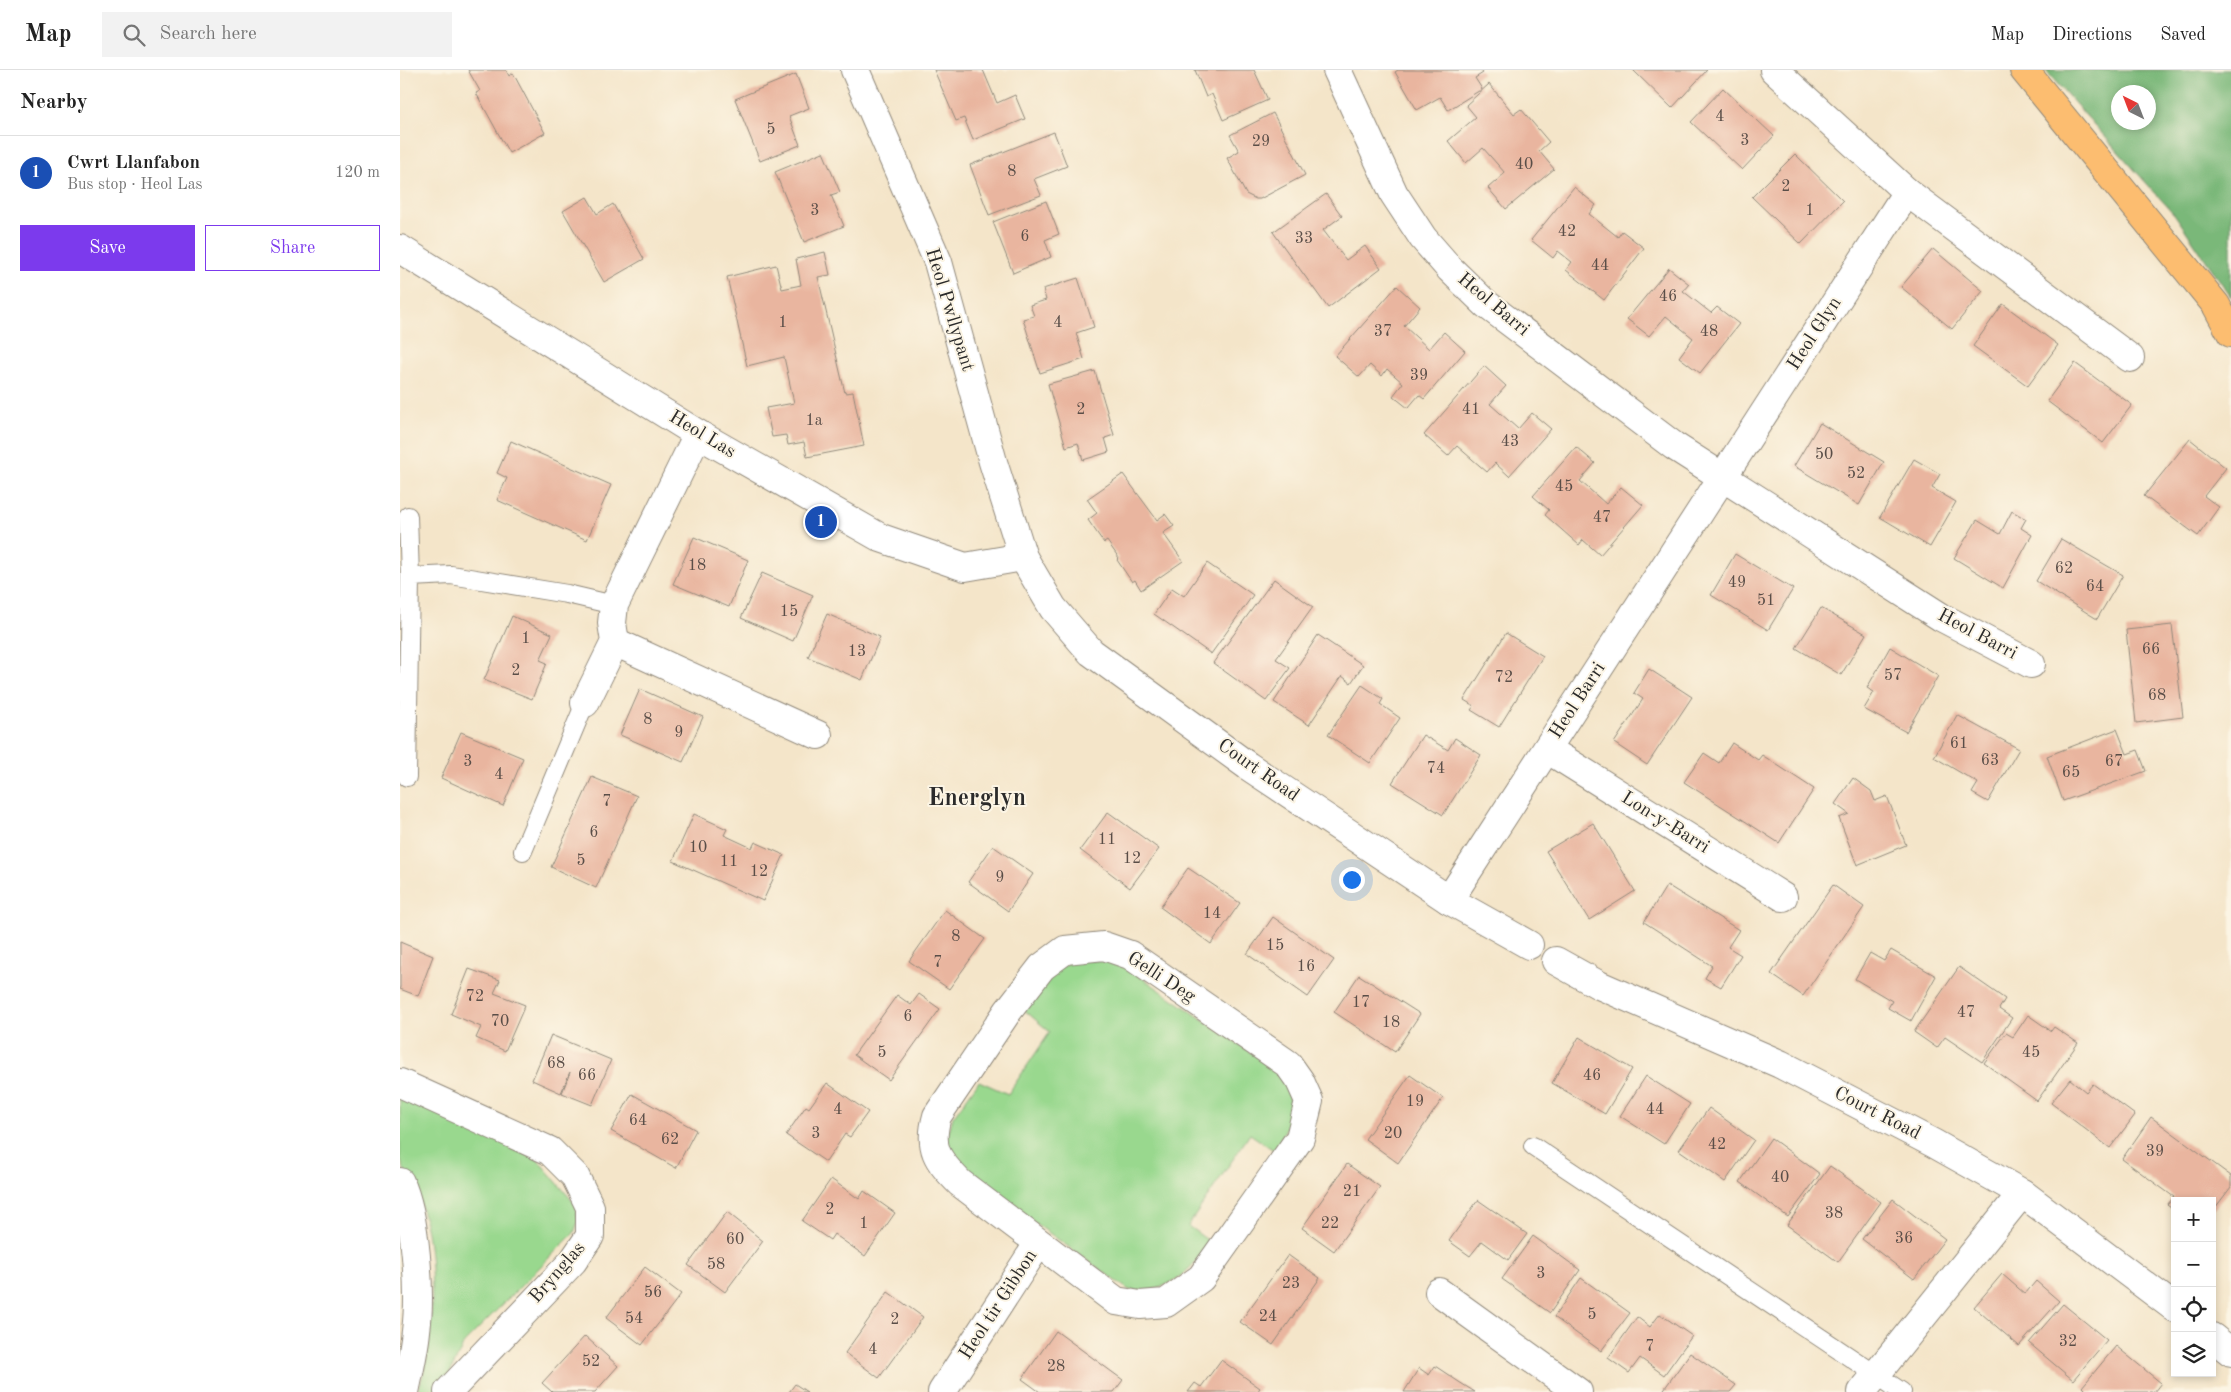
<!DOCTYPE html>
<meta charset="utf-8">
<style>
:root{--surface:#fff;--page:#f2f2f2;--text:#222;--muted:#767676;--line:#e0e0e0;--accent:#7c3aed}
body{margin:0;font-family:"Old Standard TT",serif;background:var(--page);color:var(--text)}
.controls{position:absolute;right:15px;bottom:15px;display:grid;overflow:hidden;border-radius:0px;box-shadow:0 2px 8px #0003}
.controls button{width:45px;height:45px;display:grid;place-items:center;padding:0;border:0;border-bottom:1px solid var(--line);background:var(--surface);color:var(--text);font:25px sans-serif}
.compass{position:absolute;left:1711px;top:15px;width:45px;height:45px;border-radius:50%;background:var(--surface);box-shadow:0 2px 8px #0003;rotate:318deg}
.you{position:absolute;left:951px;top:809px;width:18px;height:18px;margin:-12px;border:4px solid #fff;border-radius:50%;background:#1a73e8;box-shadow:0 0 0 8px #1a73e833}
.badge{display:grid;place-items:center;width:32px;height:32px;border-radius:50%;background:var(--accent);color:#fff;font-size:16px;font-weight:700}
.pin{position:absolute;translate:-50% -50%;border:2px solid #fff;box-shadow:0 1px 5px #0006}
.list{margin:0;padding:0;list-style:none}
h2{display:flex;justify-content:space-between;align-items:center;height:65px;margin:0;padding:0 20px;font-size:21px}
h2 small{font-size:16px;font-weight:400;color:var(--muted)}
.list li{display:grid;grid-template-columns:32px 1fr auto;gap:15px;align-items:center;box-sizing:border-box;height:75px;padding:0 20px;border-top:1px solid var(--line)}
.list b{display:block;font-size:19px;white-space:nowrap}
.list p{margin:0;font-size:16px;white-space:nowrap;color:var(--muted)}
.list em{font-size:16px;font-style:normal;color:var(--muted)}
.actions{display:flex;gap:10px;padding:15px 20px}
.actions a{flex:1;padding:11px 0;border:1px solid var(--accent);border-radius:0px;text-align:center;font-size:18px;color:var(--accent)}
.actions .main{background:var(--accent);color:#fff}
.icon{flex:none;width:28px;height:28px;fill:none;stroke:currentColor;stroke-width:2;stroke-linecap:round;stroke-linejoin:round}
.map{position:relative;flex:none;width:1831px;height:1322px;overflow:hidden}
header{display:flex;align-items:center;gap:30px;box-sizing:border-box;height:70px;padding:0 25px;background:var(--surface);border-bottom:1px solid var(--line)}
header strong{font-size:24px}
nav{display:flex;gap:28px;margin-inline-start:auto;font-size:18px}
.search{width:350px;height:45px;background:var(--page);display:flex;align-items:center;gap:12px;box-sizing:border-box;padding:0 18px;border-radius:0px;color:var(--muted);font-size:19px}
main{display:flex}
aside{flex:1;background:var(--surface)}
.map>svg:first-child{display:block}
.green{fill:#99d88e;stroke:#62825c}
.forest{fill:#7ab879;stroke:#527252;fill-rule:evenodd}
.building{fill:#e9b59f}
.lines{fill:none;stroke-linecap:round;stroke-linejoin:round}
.service-casing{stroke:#90887a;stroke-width:20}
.minor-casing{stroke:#90887a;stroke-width:30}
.primary-casing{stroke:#90887a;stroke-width:30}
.service{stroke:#fff;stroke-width:18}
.minor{stroke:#fff;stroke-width:28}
.primary{stroke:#fcbd6f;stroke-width:28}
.labels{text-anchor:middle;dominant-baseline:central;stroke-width:4;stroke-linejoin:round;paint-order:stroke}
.number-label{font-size:16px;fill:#5a4e48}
.street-label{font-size:19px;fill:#2b2b2b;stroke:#fcf5e5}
.district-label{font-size:24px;font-weight:bold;fill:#2b2b2b;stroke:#fcf5e5}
</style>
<header>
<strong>Map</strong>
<div class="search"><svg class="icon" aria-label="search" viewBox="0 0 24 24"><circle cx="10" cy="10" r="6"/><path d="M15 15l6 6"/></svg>Search here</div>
<nav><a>Map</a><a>Directions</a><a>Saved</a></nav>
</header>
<main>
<aside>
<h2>Nearby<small></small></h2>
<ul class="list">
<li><span class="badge" style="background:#1a4fb4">1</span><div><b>Cwrt Llanfabon</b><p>Bus stop · Heol Las</p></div><em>120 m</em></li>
</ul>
<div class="actions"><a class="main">Save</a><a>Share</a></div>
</aside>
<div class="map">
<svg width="1831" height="1322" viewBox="0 0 1831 1322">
<rect width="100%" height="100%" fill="#fcf5e5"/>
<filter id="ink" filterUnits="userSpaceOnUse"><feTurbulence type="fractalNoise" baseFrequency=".02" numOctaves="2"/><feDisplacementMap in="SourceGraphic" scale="10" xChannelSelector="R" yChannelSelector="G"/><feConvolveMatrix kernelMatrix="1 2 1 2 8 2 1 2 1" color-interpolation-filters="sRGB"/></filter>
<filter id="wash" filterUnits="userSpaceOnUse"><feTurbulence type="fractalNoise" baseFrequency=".0096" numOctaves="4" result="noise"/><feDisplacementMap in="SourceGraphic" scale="20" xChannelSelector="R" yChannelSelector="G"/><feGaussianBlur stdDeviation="1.12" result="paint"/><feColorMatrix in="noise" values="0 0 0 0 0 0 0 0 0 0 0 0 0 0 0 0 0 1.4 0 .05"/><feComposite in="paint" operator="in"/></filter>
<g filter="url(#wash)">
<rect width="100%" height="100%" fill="#f4e5c9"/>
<g class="green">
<path d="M703,890l19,4 160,110c13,38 10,42 -7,77l-25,-17 -62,92 22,16c-18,29 -45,54 -81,48l-157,-112 -17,-17 -9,-20 7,-24 26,-36 29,13 42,-62 -27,-23 30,-37 18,-11z"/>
<path d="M0,1023l137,66 39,46 2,17 -4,11 -110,110 -23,49h-24c20,-45 19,-146 2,-192 -5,-14 -15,-27 -19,-42 0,-15 0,-48 0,-65z"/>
</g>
<path class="forest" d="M1645,0h186v227l-56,-82zM1718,22h30v30h-30z"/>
<g id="blocks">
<g class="building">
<polygon points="68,0 106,0 109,6 113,3 145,63 109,83 76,23 80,21"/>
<polygon points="534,0 583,0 597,33 615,25 625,49 573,70 564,48 556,51"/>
<polygon points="795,0 854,0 868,30 823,50 812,24 806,27"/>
<polygon points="998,0 1081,0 1083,3 1075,8 1082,19 1048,40 1040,27 1017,40 995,2"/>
<polygon points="1233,0 1307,0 1272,38"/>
<polygon points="396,4 409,38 389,46 400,75 360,91 335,29"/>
<polygon points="1089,14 1114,44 1121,39 1149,72 1139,81 1154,99 1106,139 1088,118 1105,103 1083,78 1066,93 1048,71 1076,47 1066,35"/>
<polygon points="1323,18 1374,66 1342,100 1291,52"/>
<polygon points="873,43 905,105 860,129 856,129 846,124 827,88 839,81 830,65"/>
<polygon points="654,62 667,96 634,109 641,125 589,145 570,95"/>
<polygon points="423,82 440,122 431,125 444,156 404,172 375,102"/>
<polygon points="1395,84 1443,131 1401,174 1352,127"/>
<polygon points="1174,117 1196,135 1189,144 1218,167 1222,161 1244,178 1204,230 1166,200 1172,192 1158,181 1153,188 1131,170"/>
<polygon points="926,124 942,146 923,160 946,190 965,176 981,198 928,238 873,162"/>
<polygon points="187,127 197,144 213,134 244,189 204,212 163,141"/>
<polygon points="646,131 659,164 645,170 651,187 613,203 593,152"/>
<polygon points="1533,179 1583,221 1552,259 1501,217"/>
<polygon points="425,182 430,205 418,207 445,323 453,322 464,376 407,387 404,372 388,375 386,365 372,367 366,338 394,333 384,287 347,296 327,207 376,195 382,219 401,215 396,189"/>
<polygon points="1269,198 1289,214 1283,221 1311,243 1317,237 1339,254 1300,303 1279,287 1293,268 1266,246 1249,266 1227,249"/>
<polygon points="678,208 694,257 676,263 684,289 640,303 623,249 634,246 630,235 646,230 643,219"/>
<polygon points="997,216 1020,237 1004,256 1029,279 1044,262 1065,281 1024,329 1019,325 1008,338 993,326 1003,313 987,299 982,306 970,295 959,307 935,286"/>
<polygon points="1603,234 1658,275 1628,316 1573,276"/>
<polygon points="1675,293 1732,335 1703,373 1647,331"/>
<polygon points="1084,296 1106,316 1090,334 1118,359 1132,343 1151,359 1109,406 1095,393 1087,402 1057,376 1048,386 1024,365"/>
<polygon points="695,301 714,365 705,368 709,382 683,390 678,373 666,377 648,314"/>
<polygon points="1420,353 1484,392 1459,435 1394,396"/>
<polygon points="1790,369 1826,398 1804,426 1819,437 1798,466 1744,426"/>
<polygon points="111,371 211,415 187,470 97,430 107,408 97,403"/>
<polygon points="1176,377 1195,393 1180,411 1206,434 1221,417 1243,435 1200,485 1183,470 1179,475 1145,445 1149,440 1133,426"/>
<polygon points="1514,389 1540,404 1532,418 1556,432 1530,477 1480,447"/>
<polygon points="723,404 757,450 765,444 774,456 763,463 783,491 741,520 735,510 732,512 717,490 719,488 707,471 704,473 688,450 697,443 687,429"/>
<polygon points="1612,441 1626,449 1621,458 1632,465 1603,518 1554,488 1577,450 1600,464"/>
<polygon points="294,467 348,490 329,537 273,514"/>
<polygon points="1661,469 1723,505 1697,549 1636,511"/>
<polygon points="1335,484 1393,519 1368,560 1311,525"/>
<polygon points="807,493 853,525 811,584 754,544 772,518 784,526"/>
<polygon points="362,503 413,525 393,571 341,548"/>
<polygon points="874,509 913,537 876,589 890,598 866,631 813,593"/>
<polygon points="1421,538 1466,564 1441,605 1396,578"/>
<polygon points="427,544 480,567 462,610 408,587"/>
<polygon points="112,546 152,564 140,590 147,593 132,629 84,610"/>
<polygon points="1772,555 1783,647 1736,653 1726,560"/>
<polygon points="1106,563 1143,586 1099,657 1071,640 1074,636 1064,630"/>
<polygon points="918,565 963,595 951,613 942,606 909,655 874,632"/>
<polygon points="1490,577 1538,606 1506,662 1464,639 1474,622 1467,618"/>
<polygon points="1249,599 1292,627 1247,695 1214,673 1243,629 1234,623"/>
<polygon points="962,615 983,629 980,634 1000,648 970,693 928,665"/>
<polygon points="240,619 303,647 283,692 220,665"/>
<polygon points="1557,645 1619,679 1588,732 1572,723 1578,713 1534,687"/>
<polygon points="1717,659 1727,684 1738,680 1746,701 1663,731 1647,686"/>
<polygon points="61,662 123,688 103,736 41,708"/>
<polygon points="1023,665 1048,680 1055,668 1081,685 1043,745 992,713"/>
<polygon points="1332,673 1358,690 1362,685 1414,719 1379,773 1284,712 1304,683 1319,693"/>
<polygon points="192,707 237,726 196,818 151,797"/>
<polygon points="1453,708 1471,721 1475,731 1487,726 1506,775 1457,795 1439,748 1449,744 1435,734"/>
<polygon points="708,742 759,779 730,818 680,780"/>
<polygon points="294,744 327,759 324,765 352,778 355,772 384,785 363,831 273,791"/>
<polygon points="1193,753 1235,821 1189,850 1146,781"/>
<polygon points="593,776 633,804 608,841 568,812"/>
<polygon points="788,798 840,833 811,874 760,837"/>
<polygon points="1267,815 1339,860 1328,877 1341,885 1321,917 1305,908 1312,896 1244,852"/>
<polygon points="1433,815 1464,837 1403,926 1371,904"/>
<polygon points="545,840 585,869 549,919 509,891"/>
<polygon points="873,847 934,890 908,927 847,884"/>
<polygon points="0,872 33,886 18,926 0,919"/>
<polygon points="1491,880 1536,906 1511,951 1488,938 1492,931 1455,909 1470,883 1484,891"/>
<polygon points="1559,897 1605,929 1599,939 1612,948 1582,992 1545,967 1537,978 1514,962"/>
<polygon points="69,899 100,910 94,923 125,935 105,981 76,968 81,957 51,944"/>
<polygon points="959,905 1020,944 995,982 934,942"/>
<polygon points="519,924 540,939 489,1010 454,985 497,925 511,935"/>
<polygon points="1628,945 1651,961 1654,957 1678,973 1637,1031 1584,993 1606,963 1613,967"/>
<polygon points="151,965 211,990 192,1035 162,1023 170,1002 161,1023 132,1010"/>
<polygon points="1179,967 1232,999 1205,1044 1152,1013"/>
<polygon points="1010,1005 1043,1028 998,1093 965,1069"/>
<polygon points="1246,1006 1290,1034 1264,1074 1220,1046"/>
<polygon points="1670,1009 1686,1022 1693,1014 1735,1045 1710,1078 1651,1033"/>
<polygon points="427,1013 468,1042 450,1067 445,1064 426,1092 386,1065 406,1036 409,1038"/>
<polygon points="232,1024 296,1060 276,1098 211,1061"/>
<polygon points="1309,1038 1354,1070 1325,1112 1279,1080"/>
<polygon points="1751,1047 1831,1106 1831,1117 1812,1142 1812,1131 1775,1131 1775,1141 1767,1135 1774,1127 1722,1089"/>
<polygon points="1371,1068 1420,1104 1388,1147 1340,1112"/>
<polygon points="947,1094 980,1117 934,1181 902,1158"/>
<polygon points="1430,1096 1481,1132 1438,1192 1387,1155"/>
<polygon points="431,1109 459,1129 464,1121 495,1143 465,1186 434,1164 430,1170 402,1151"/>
<polygon points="1493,1129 1545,1169 1514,1209 1462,1169"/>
<polygon points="1078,1130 1127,1164 1108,1190 1082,1171 1070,1186 1049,1171"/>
<polygon points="327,1142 363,1171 325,1222 288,1195"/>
<polygon points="1133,1166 1180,1200 1150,1243 1102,1209"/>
<polygon points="888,1185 920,1208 873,1275 840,1252"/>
<polygon points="245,1197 281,1224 242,1275 206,1248"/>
<polygon points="1602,1204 1625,1224 1636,1211 1659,1231 1619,1276 1574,1237"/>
<polygon points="1181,1208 1230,1243 1201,1281 1154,1247"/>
<polygon points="488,1222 523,1247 479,1308 445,1283"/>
<polygon points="1663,1234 1707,1270 1673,1310 1629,1273"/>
<polygon points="1260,1244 1292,1266 1264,1305 1240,1288 1229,1303 1208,1288 1237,1247 1250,1257"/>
<polygon points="656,1261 723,1310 714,1322 640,1322 622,1309"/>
<polygon points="185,1266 218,1296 195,1322 152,1322 142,1313"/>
<polygon points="1716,1276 1761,1313 1754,1322 1687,1322 1682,1317"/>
<polygon points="1290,1283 1336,1315 1330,1322 1262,1322"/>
<polygon points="821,1290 860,1318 857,1322 788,1322 795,1313 801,1317"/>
<polygon points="1035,1296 1059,1312 1075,1322 1004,1322 1019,1298 1029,1305"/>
<polygon points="395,1314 407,1322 389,1322"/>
</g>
</g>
</g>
<g filter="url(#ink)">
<use href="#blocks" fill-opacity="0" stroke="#90887a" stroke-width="1"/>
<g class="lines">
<defs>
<g id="service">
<polyline points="8,446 10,507"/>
<polyline points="7,707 10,507 51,505 167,524 214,535"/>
<polyline points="123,781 185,633"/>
<polyline points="1133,1076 1502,1322"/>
</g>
<g id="minor">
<polyline points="455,0 538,192 593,392 623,487 653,538 691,582 848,696 1049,830 1129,875"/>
<polyline points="937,0 994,124 1023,168 1050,199 1086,234 1274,376 1541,547 1631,594"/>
<polyline points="1374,0 1507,122 1730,288"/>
<polyline points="0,179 298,364 481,468 565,497 623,487"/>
<polyline points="215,572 418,665"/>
<polyline points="185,633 215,572 212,553 214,535 298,364"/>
<polyline points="1147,679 1383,827"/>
<polyline points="1049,830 1507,122"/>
<path d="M704,876l26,9 158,109 12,17 9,20 -9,37 -99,140 -35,25 -26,2 -24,-4 -156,-118c-23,-23 -32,-35 -23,-67l71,-105 34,-44 23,-17z"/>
<polyline points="1156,891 1199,915 1380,994 1533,1073 1622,1123 1775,1238"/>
<polyline points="0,1013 150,1081 175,1106 190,1137 190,1166 173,1191 48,1322"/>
<path d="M0,1112c16,34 21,112 16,149 -2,21 -7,41 -11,61"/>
<polyline points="1039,1222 1178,1322"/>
<polyline points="1812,1267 1831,1282"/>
<polyline points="542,1322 638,1174"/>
<polyline points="1462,1322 1622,1123"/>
</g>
<polyline id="primary" points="1624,0 1816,235 1831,263"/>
</defs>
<use href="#service" class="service-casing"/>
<use href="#minor" class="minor-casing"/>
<use href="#primary" class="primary-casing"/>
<use href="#service" class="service"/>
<use href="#minor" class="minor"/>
<use href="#primary" class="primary"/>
</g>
</g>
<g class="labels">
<g class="number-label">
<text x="1320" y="47">4</text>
<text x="371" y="60">5</text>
<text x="1345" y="71">3</text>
<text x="861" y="72">29</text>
<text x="1124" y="95">40</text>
<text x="612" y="102">8</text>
<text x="1386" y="117">2</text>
<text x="415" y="141">3</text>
<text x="1410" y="141">1</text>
<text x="1167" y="162">42</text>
<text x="625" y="167">6</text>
<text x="904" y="169">33</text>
<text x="1200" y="196">44</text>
<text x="1268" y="227">46</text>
<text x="383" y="253">1</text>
<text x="658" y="253">4</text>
<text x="983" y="262">37</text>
<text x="1309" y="262">48</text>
<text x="1019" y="306">39</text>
<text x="681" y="340">2</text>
<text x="1071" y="340">41</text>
<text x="414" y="351">1a</text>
<text x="1110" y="372">43</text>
<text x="1424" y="385">50</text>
<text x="1456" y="404">52</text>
<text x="1164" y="417">45</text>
<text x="1202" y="448">47</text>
<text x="297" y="496">18</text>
<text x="1664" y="499">62</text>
<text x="1337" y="513">49</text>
<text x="1695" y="517">64</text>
<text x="1366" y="531">51</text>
<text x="389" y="542">15</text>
<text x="126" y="569">1</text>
<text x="1751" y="580">66</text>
<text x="457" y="582">13</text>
<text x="116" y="601">2</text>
<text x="1493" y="606">57</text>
<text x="1104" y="608">72</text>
<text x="1757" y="626">68</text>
<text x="248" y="650">8</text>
<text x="279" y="663">9</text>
<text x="1559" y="674">61</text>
<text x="1590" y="691">63</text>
<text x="68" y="692">3</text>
<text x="1714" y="692">67</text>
<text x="1036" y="699">74</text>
<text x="1671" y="703">65</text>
<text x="99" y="705">4</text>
<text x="207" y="732">7</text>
<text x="194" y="763">6</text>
<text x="707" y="770">11</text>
<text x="298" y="778">10</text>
<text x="732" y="789">12</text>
<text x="181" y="791">5</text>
<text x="329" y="792">11</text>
<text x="359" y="802">12</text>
<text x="600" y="808">9</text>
<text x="812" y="844">14</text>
<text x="556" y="867">8</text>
<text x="875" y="876">15</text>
<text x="538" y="893">7</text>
<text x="906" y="897">16</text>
<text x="75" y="927">72</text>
<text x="961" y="933">17</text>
<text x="1566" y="943">47</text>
<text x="508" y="947">6</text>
<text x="100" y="952">70</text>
<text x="991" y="953">18</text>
<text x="482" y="983">5</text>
<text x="1631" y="983">45</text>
<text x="156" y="994">68</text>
<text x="187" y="1006">66</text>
<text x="1192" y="1006">46</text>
<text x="1015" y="1032">19</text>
<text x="438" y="1040">4</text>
<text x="1255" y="1040">44</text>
<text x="238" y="1051">64</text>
<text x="416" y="1064">3</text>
<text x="993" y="1064">20</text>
<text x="270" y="1070">62</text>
<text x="1317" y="1075">42</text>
<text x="1755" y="1082">39</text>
<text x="1380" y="1108">40</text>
<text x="952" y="1122">21</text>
<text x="430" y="1140">2</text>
<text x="1434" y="1144">38</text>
<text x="464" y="1154">1</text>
<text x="930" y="1154">22</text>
<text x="1504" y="1169">36</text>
<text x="335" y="1170">60</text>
<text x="316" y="1195">58</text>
<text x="1141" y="1204">3</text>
<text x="891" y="1214">23</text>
<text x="253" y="1223">56</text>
<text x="1192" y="1245">5</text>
<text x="868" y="1247">24</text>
<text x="234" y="1249">54</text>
<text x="495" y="1250">2</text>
<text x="1668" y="1272">32</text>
<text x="1250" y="1277">7</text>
<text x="473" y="1280">4</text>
<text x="191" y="1292">52</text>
<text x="656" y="1297">28</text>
</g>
<g class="street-label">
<text transform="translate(1093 235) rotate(40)">Heol Barri</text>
<text transform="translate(549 240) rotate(73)">Heol Pwllypant</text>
<text transform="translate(1415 264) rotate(-57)">Heol Glyn</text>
<text transform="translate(302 365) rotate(31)">Heol Las</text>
<text transform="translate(1577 565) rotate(28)">Heol Barri</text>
<text transform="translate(1178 631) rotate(-57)">Heol Barri</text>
<text transform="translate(858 701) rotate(35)">Court Road</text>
<text transform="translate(1265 753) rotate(32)">Lon-y-Barri</text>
<text transform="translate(761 908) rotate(33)">Gelli Deg</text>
<text transform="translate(1477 1044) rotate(27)">Court Road</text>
<text transform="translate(158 1203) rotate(-49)">Brynglas</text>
<text transform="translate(599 1235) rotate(-57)">Heol tir Gibbon</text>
</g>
<g class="district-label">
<text x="577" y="729">Energlyn</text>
</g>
</g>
</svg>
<div class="controls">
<button>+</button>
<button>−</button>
<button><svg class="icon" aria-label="locate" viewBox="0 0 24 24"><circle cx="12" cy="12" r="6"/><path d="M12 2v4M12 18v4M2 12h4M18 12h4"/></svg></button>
<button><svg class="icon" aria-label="layers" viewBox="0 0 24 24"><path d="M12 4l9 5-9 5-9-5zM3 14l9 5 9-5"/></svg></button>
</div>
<svg class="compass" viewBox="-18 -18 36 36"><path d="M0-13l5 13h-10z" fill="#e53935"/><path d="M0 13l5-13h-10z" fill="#767676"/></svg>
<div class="you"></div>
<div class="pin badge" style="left:421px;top:452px;background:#1a4fb4">1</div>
</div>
</main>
